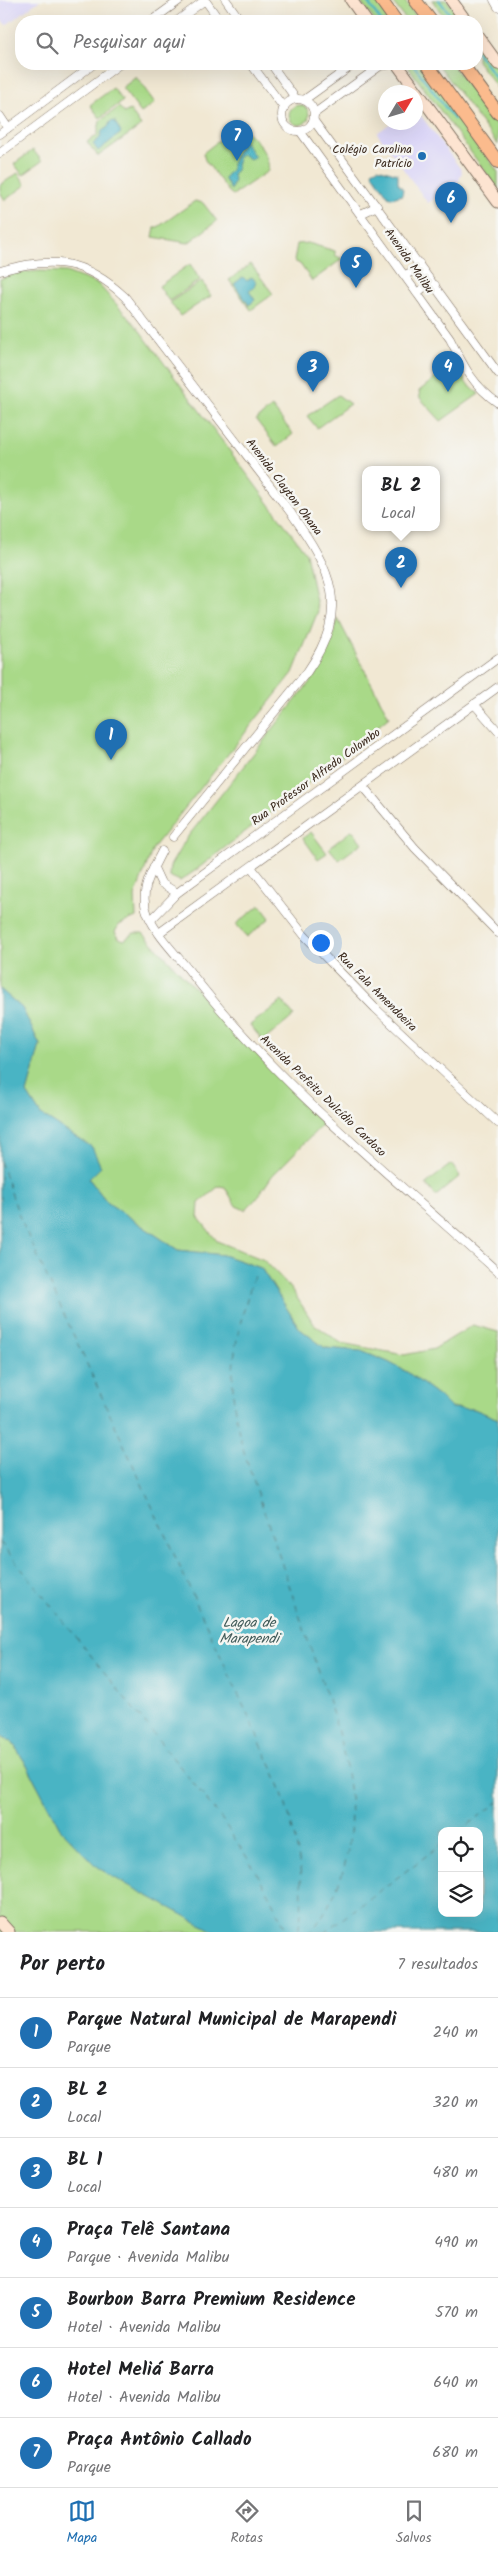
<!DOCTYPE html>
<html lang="pt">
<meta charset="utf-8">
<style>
:root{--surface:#fff;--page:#f6f6f6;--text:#202124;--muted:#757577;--line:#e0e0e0;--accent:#1f6fb2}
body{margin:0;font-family:Kalam,sans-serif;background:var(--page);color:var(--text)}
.controls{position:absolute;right:15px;bottom:15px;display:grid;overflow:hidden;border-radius:10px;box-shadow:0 5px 20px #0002}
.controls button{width:45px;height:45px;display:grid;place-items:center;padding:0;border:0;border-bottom:1px solid var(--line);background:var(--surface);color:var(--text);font:25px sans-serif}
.compass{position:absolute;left:378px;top:85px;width:45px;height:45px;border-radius:50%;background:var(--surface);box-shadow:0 5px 20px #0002;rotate:52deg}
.you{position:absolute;left:320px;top:942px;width:18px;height:18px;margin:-12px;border:4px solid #fff;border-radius:50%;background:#1a73e8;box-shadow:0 0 0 8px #1a73e833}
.badge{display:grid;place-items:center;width:32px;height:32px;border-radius:50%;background:var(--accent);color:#fff;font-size:16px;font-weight:700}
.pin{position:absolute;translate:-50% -41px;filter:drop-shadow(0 1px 2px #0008)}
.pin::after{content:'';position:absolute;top:26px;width:18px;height:15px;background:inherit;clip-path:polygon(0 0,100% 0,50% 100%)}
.popup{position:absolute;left:362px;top:466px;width:78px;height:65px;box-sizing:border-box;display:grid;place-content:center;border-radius:10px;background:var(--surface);filter:drop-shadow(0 1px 4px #0005);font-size:16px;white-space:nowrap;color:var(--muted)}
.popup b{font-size:19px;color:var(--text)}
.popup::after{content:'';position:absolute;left:50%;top:100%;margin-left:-10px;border:10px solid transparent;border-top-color:var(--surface)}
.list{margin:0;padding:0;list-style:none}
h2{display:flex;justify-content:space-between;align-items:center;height:65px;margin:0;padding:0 20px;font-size:21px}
h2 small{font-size:16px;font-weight:400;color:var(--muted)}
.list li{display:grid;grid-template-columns:32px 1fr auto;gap:15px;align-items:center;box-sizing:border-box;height:70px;padding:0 20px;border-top:1px solid var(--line)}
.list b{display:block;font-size:19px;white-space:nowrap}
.list p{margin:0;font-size:16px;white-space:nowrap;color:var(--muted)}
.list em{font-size:16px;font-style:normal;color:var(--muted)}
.icon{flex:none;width:28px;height:28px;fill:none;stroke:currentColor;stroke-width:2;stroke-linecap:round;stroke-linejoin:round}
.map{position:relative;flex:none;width:498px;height:1932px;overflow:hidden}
.search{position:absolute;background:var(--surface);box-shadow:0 5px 20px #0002;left:15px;right:15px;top:15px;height:55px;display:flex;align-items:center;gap:12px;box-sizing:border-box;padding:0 18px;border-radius:20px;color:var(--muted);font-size:19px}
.sheet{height:555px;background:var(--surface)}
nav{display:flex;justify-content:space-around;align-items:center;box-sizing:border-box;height:70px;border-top:1px solid var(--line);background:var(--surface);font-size:14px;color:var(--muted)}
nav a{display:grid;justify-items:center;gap:2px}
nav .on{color:var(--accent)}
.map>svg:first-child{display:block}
.built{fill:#dbd6f7}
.green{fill:#a9d988;stroke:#728253}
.water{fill:#48b4c4;stroke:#426f71;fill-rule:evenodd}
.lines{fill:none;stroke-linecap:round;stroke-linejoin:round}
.stream{stroke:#48b4c4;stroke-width:2.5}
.ferry{stroke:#405a58;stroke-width:1;stroke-dasharray:6 5;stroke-linecap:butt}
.minor-casing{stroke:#7b6c5d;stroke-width:9}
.secondary-casing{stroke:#7b6c5d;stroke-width:13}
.trunk-casing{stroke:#7b6c5d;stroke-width:14}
.minor{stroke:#fff;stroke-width:8}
.secondary{stroke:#fde4d1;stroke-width:11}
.trunk{stroke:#fbbb8d;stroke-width:12}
.poi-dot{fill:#1f6fb2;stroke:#f6f6f2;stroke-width:2}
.labels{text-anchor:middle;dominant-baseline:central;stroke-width:5;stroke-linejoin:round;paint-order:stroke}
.poi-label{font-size:12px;fill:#3b2a1e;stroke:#f6f6f2;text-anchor:end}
.street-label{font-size:12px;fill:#3b2a1e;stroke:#f6f6f2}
.water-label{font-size:14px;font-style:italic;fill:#405a58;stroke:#f6f6f2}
</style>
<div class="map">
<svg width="498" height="1932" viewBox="0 0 498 1932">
<rect width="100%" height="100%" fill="#f6f6f2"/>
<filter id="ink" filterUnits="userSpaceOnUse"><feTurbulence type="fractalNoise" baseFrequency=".02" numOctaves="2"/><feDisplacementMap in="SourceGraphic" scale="10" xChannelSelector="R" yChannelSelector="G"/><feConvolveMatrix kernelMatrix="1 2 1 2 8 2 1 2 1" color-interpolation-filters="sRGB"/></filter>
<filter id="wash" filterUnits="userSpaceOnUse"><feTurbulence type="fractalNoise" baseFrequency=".0096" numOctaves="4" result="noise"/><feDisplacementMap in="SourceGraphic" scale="20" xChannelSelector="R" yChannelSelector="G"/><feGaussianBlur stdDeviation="1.12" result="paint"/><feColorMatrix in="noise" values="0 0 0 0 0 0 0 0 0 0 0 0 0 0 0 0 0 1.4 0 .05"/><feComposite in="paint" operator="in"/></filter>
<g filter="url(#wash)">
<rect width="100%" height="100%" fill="#f1e8d3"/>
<g class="built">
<polygon points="0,0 40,0 6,25 0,18"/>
<polygon points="416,109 462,171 459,181 428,203 377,133 391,123 416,122"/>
</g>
<g class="green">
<polygon points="359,0 375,0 391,21 375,21"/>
<polygon points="391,0 404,0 420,21 407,21"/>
<polygon points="432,0 447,0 462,21 447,21"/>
<polygon points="477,41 498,70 498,89 477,61"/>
<polygon points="406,64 421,64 498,172 498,189"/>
<polygon points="438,64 452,64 498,126 498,145"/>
<polygon points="136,77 155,103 141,113 122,88"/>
<polygon points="113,88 123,101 100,118 90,105"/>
<circle cx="299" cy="115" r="10"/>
<polygon points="119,107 124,113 130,110 141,126 98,156 87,142 97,135 100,121"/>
<path d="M236,127c14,1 36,30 32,44l-35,24 -4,-3 -24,-32 -2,-7z"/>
<polygon points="33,150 42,161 23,175 14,164"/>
<polygon points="18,173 26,185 5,200 0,192 0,185"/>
<polygon points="195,201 203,203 217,221 188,243 153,237 155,227 158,227"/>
<polygon points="308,243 335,251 335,255 342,259 312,281 300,264 294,261 297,244"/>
<polygon points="190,264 200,280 169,301 159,286"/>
<polygon points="251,264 273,294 251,310 229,280"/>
<polygon points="40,271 66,272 98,284 137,327 306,553 318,611 293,673 153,848 135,896 136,917 119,925 115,932 119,938 124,940 134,933 143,933 323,1124 272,1176 257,1198 245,1210 236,1206 225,1187 219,1186 199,1203 198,1217 217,1241 264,1260 290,1287 314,1324 341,1343 404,1355 434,1349 473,1325 498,1332 498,1419 474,1409 451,1408 439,1396 407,1372 388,1362 361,1351 325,1348 300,1329 261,1268 223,1255 178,1250 108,1203 89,1179 92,1148 41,1115 27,1093 40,1045 22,1008 0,989 0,279 16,273"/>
<polygon points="202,281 211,296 180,316 170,302"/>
<polygon points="453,364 457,365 466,383 479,394 441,421 420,398 419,391"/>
<polygon points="338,395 350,404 317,428 307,416"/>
<polygon points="272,407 293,434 277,447 256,420"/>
<polygon points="338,619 389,717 340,758 196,870 180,881 169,876 170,866 186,839 321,668 329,649"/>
<polygon points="352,830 362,843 339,860 329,848"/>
<polygon points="311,832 327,853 318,859 303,838"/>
<polygon points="260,905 270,918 247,937 236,924"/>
<polygon points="282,1001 294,1016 263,1041 250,1025"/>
<polygon points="451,1164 460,1176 436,1196 426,1184"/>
<polygon points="0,1735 12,1742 25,1762 61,1830 78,1846 146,1894 215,1932 0,1932"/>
</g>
<g class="water">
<polygon points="115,121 121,133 98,151 93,144 100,138 102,131 108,127 110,122"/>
<polygon points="243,139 255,157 250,159 242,154 238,157 237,168 233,175 234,180 231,190 224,178 232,169 232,164"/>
<polygon points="378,168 398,174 398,183 403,189 402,195 392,198 388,196 373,174 372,171"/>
<polygon points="243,277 247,281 252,277 256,282 254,288 249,291 255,300 249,305 234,284"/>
<path d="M0,989l22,19 18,37 -13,48 14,22 51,32 9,20 -12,12 19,24 70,47 45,5 38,13 39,61 25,19 36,3 27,11 19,10 32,24 12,12 23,1 24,10v513h-283l-104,-56 -17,-12 -33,-34 -36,-68 -13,-20 -12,-7zM442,1831h37v82h-37z"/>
</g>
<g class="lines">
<g class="stream">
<polyline points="366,0 381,21"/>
<polyline points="439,0 455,21"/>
<polyline points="477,52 498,81"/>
<polyline points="413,64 454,119"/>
</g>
<g class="ferry">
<path d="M0,1161l20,57 257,561c17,47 32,103 21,153"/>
<path d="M254,1276c-21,66 -30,108 -10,176 20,59 40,118 60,177 34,101 82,206 7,303"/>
<polyline points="0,1542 221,1818 256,1871 288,1932"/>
<polyline points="460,1831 498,1802"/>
<polyline points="325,1932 442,1844"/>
</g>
</g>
</g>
<g filter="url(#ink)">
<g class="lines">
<defs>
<g id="minor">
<polyline points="205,0 220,21"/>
<polyline points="226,0 241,21"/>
<polyline points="494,0 498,7"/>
<polyline points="151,21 180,0"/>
<polyline points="177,21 205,0"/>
<polyline points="251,64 284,108"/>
<polyline points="271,64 296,99"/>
<circle cx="298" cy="115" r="16"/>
<polyline points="304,100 354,64"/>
<polyline points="315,113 380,66 392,64"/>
<polyline points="0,116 8,128"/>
<polyline points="314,121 498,373"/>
<path d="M300,131l150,208c13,26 23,47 48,64"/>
<polyline points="0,134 94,64"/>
<polyline points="0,153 120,64"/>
<polyline points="361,214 377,206"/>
<path d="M0,271c52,-15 85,-12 125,26l166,216c41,58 60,95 16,159l-134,165"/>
<polyline points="405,275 413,271 419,263"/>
<polyline points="417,293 427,285 435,285"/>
<polyline points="474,704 498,731"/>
<polyline points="363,786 415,848 498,933"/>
<path d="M162,851c-10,20 -24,41 -14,64 9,21 29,40 43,58 87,113 202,204 307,299"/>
<polyline points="251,867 304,935 375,1008 498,1123"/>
<polyline points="154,868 161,883 177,893"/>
<polyline points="151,920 177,893 498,658"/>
<polyline points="159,933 498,687"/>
</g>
<g id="secondary">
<polyline points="351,0 366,21"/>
<polyline points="451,0 466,21"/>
<polyline points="477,35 498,64"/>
<polyline points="397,64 498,202"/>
<polyline points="0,1922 9,1932"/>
</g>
<g id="trunk">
<polyline points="381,0 396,21"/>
<polyline points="415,0 431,21"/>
<polyline points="427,64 498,162"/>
<polyline points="462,64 498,113"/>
</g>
</defs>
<use href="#minor" class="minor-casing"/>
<use href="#secondary" class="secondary-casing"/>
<use href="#trunk" class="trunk-casing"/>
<use href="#minor" class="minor"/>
<use href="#secondary" class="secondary"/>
<use href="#trunk" class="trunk"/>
</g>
</g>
<circle class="poi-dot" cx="422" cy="156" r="5"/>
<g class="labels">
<g class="poi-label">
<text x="412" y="149">Colégio Carolina<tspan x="412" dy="14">Patrício</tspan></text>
</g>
<g class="street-label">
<text transform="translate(409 261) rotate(55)">Avenida Malibu</text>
<text transform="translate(284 487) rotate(53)">Avenida Clayton Ohana</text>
<text transform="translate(316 777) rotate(-36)">Rua Professor Alfredo Colombo</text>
<text transform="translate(377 992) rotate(45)">Rua Fala Amendoeira</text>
<text transform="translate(323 1096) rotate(44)">Avenida Prefeito Dulcídio Cardoso</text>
</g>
<g class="water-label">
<text x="249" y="1623">Lagoa de<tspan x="249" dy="16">Marapendi</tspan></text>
</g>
</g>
</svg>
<div class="controls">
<button><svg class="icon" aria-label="locate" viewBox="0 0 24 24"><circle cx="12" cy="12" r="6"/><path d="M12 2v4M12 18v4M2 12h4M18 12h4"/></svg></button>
<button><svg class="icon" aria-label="layers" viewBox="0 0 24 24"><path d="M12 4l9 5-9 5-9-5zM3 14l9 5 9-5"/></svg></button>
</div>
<svg class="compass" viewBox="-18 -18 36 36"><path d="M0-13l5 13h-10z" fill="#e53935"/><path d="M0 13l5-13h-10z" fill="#757577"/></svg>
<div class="you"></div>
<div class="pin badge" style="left:111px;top:760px">1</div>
<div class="pin badge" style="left:401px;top:588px">2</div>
<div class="popup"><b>BL 2</b>Local</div>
<div class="pin badge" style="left:313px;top:392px">3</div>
<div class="pin badge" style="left:448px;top:392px">4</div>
<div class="pin badge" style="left:356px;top:288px">5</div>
<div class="pin badge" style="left:451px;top:223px">6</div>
<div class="pin badge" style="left:237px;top:161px">7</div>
<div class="search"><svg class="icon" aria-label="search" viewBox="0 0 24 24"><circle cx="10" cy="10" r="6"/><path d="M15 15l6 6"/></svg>Pesquisar aqui</div>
</div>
<section class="sheet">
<h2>Por perto<small>7 resultados</small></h2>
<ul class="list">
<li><span class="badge">1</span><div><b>Parque Natural Municipal de Marapendi</b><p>Parque</p></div><em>240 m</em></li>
<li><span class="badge">2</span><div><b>BL 2</b><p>Local</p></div><em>320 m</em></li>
<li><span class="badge">3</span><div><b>BL 1</b><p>Local</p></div><em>480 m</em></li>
<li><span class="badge">4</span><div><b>Praça Telê Santana</b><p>Parque · Avenida Malibu</p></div><em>490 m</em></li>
<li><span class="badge">5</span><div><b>Bourbon Barra Premium Residence</b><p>Hotel · Avenida Malibu</p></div><em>570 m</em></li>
<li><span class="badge">6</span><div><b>Hotel Meliá Barra</b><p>Hotel · Avenida Malibu</p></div><em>640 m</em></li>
<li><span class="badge">7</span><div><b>Praça Antônio Callado</b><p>Parque</p></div><em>680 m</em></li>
</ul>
</section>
<nav>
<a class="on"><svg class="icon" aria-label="map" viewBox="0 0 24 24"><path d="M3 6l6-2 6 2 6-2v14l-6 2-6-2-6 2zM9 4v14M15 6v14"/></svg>Mapa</a>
<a><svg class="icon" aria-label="directions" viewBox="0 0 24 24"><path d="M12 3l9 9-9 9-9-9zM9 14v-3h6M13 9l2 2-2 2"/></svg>Rotas</a>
<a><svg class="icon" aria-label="saved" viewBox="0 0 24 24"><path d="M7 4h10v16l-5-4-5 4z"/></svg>Salvos</a>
</nav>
